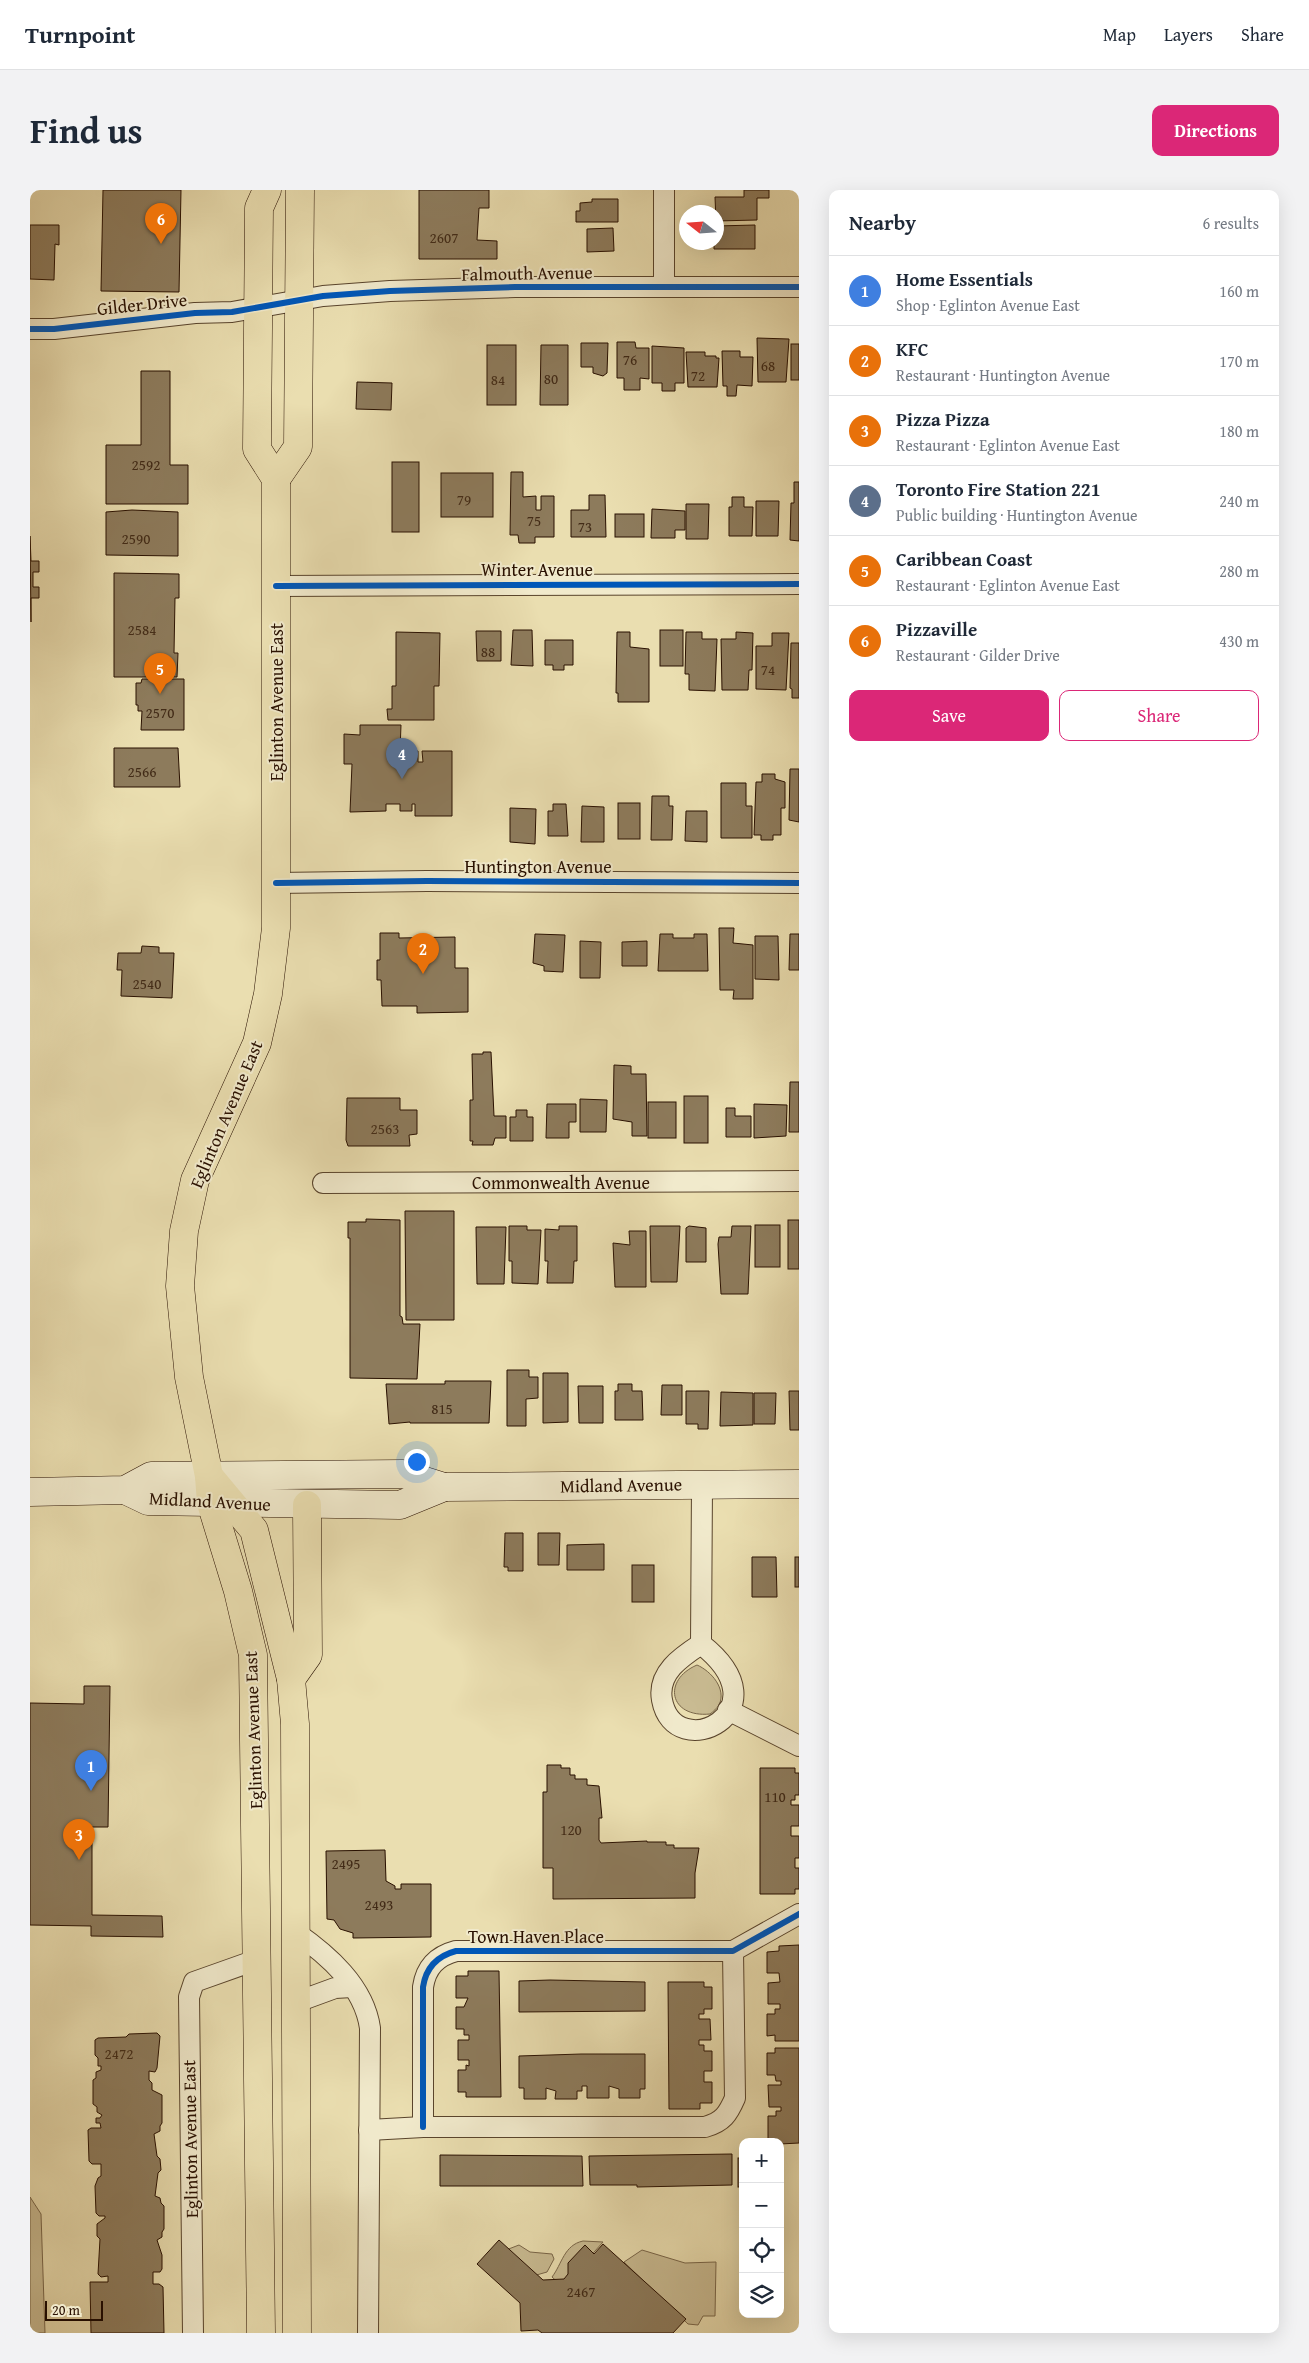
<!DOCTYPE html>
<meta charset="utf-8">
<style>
:root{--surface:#fff;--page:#f2f2f3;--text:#1f2937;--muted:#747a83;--line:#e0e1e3;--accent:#db2777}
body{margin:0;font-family:"Gentium Book Plus",serif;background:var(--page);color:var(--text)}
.controls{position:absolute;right:15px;bottom:15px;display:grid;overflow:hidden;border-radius:10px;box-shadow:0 5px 20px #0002}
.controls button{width:45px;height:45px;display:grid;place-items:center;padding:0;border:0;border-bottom:1px solid var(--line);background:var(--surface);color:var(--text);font:25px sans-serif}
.compass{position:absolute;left:649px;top:15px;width:45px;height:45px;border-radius:50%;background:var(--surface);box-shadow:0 5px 20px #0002;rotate:287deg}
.scale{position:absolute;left:15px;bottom:12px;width:58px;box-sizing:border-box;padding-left:5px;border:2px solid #291000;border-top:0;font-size:14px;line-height:18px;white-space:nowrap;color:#291000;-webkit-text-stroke:4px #f1eacc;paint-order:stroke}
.you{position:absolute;left:386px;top:1271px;width:18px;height:18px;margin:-12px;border:4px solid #fff;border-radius:50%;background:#1a73e8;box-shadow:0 0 0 8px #1a73e833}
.badge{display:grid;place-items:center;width:32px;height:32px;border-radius:50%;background:var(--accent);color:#fff;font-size:16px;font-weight:700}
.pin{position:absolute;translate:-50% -41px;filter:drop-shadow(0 1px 2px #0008)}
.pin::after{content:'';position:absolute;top:26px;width:18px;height:15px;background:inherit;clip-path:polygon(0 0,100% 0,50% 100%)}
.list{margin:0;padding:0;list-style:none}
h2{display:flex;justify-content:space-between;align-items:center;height:65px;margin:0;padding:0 20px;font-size:21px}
h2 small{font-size:16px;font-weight:400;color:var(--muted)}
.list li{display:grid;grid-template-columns:32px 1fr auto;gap:15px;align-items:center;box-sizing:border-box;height:70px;padding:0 20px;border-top:1px solid var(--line)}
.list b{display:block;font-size:19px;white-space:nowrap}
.list p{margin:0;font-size:16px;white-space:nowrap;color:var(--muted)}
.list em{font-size:16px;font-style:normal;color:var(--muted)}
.actions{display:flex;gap:10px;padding:15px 20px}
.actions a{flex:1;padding:11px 0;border:1px solid var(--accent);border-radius:10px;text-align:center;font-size:18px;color:var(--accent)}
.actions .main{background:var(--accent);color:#fff}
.icon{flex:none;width:28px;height:28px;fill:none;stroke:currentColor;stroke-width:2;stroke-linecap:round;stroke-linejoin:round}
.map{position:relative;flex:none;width:769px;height:2143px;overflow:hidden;border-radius:10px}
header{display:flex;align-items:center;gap:30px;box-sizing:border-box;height:70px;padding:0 25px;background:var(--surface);border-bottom:1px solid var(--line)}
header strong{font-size:24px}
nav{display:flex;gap:28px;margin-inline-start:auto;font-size:18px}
.intro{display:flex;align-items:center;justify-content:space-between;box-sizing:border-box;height:120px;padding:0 30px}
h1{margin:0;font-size:35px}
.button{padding:12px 22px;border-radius:10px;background:var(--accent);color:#fff;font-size:18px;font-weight:700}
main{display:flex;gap:30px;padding:0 30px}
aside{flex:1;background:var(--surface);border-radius:10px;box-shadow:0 5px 20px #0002}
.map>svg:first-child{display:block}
.green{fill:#c9bb92;stroke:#796649}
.building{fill:#8d7b5c;stroke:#291000}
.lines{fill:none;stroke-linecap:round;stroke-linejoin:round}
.street-casing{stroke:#59442c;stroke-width:22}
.secondary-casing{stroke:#291000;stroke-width:29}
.primary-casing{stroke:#291000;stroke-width:29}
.street{stroke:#f1eacc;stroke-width:20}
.secondary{stroke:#f1eacc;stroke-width:28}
.primary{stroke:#eadeb0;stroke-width:28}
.cycleway-casing{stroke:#f1eacc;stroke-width:9}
.cycleway{stroke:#0057b8;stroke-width:6}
.labels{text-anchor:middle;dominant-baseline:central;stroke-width:4;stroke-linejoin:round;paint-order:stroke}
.number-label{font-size:15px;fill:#422b17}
.street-label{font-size:18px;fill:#291000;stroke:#f1eacc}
</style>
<header>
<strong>Turnpoint</strong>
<nav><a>Map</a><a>Layers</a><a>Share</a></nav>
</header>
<div class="intro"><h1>Find us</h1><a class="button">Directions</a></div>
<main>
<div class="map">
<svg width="769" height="2143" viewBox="0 0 769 2143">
<rect width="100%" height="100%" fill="#eadeb0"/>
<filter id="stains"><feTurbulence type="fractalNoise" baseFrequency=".004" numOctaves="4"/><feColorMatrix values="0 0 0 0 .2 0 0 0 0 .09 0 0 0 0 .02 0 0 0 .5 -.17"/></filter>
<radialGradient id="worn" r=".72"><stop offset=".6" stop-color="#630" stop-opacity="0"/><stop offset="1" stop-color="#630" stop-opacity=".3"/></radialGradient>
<g class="green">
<path d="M667,1475c14,6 30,24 22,40 -2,3 -6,7 -9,9 -41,4 -48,-34 -13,-49z"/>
<polygon points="0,2007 11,2024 15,2143 0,2143"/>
<path d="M553,2051l20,1 -40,45 -11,-10c10,-13 12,-32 31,-36z"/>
<polygon points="489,2055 500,2062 522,2064 524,2069 517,2082 503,2086 476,2060"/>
<polygon points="612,2060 655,2073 686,2072 685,2126 673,2126 668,2135 658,2134 594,2072"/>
</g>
<g class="building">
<polygon points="73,0 151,0 149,102 71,101"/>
<polygon points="389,0 459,0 459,18 449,18 447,50 467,51 467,69 389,69"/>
<polygon points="714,0 739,0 739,8 727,8 727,30 686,31 685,7 714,7"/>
<polygon points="562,9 588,9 588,32 546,32 546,21 550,21 550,13 562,12"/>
<polygon points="0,35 29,35 29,55 25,54 24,90 0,89"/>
<polygon points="725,35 725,59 684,59 684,52 686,52 686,36"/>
<polygon points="583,38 584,61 557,62 557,39"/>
<polygon points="727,148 759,149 756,192 728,192"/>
<polygon points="587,152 605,152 606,158 619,158 619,189 610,188 610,200 594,200 594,188 587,188"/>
<polygon points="551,153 578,153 577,183 573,186 563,183 563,177 551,177"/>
<rect x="761" y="154" width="8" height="36"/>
<rect x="457" y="155" width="29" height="60"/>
<polygon points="511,155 538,155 538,215 510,215"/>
<polygon points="622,156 654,158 654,193 645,193 645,201 632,201 632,193 622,193"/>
<polygon points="692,161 710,161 710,167 723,167 722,196 707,195 706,206 697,206 697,196 693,196"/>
<polygon points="656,162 675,162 675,166 686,166 686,168 689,168 687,197 658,197"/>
<polygon points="111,181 140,181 140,275 158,275 158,314 76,314 76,255 111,255"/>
<polygon points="327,192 362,193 361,220 326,219"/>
<rect x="362" y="272" width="27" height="70"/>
<polygon points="481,282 493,282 493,307 506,306 506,320 511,320 511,306 524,306 524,347 505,347 505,353 489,353 488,345 480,345"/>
<rect x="411" y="283" width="52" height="44"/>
<polygon points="764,292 769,292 769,351 760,350 761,313 764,313"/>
<polygon points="559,305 575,305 576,347 541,347 541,320 559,320"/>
<polygon points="702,307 714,307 714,317 723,317 722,346 699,346 699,317 702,317"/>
<polygon points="726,311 749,311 748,346 726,346"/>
<polygon points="656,314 679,314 678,349 656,349"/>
<polygon points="622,319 655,321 655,340 645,340 645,348 621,348"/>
<polygon points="102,320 148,322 148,366 76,365 76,322"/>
<rect x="585" y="324" width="29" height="23"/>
<polygon points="0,346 1,371 9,371 9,382 3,382 3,397 9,397 9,408 1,408 1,432"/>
<polygon points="84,383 149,384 149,408 145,408 144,463 148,463 147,487 84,487"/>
<polygon points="483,440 502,440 503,476 481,475"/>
<rect x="630" y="440" width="23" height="36"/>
<polygon points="446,441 471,441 471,471 447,471"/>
<polygon points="366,442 410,443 409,496 404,496 404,530 358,530 357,519 362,519 362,496 366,496"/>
<polygon points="587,442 600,442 600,457 619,459 619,512 588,512 588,503 586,503"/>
<polygon points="656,442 672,442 672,449 687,449 685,501 659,500 659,484 655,484"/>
<polygon points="706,442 723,443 722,480 719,480 718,500 692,500 691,449 706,449"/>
<polygon points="742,443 759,443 756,500 726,499 726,456 742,456"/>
<polygon points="515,450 543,450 543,475 534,475 534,480 523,480 523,475 515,475"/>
<polygon points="761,453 769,453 769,508 762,508 762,499 760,498"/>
<polygon points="112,489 154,489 154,540 111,540 112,521 108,521 108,515 106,515 106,493 111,493"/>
<polygon points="330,535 371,535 370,561 388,561 388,572 393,572 392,561 422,561 422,626 385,626 385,614 382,614 382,621 370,621 370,614 356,614 356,621 320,622 322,574 314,574 314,544 330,545"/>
<polygon points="84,558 148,558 150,597 84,597"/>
<polygon points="760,579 769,579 769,632 759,630"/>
<polygon points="732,584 745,584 745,589 755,592 755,618 751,618 751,645 743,645 743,650 731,650 731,645 724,645 726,592 732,592"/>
<polygon points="691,593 716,593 716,616 722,616 722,648 691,648"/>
<polygon points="622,606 639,606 639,616 643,616 642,650 621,650"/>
<rect x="588" y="613" width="22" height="36"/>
<polygon points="523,614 536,614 538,646 518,646 518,621 523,621"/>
<polygon points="552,616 574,617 574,652 551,652"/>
<polygon points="480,618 506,619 505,654 480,652"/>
<polygon points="656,621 677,621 677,652 655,651"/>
<polygon points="689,738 704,738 703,753 723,755 723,809 703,809 704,800 690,800"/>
<polygon points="350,743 369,743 369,748 425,747 425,778 438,778 438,822 387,823 387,816 352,816 351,790 347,790 347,770 350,770"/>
<polygon points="505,744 535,745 533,782 514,781 514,776 503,773"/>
<polygon points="630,744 643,744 643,748 664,748 664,744 677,744 678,781 628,781"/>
<polygon points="760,744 769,744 769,780 759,780"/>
<polygon points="725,746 748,746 749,790 725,789"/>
<polygon points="550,751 571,752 570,788 550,788"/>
<polygon points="617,751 617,776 592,776 592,752"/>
<polygon points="112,756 129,757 129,763 144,763 142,808 91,806 92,780 87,780 88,763 111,763"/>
<polygon points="453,862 461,862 464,926 476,926 476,948 465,948 463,955 442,955 443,951 440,951 440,910 443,910 442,864 453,864"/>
<polygon points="584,875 601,876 601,884 616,884 617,946 602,946 602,932 583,929"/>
<polygon points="760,892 769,892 769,942 759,942"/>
<rect x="654" y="906" width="24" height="47"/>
<polygon points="317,908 370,908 370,920 387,920 387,944 379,945 380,956 318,956 316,950"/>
<polygon points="550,909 577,910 576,942 550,942"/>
<rect x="618" y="912" width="28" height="36"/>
<polygon points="517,914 546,914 546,932 539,932 539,948 516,948"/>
<polygon points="724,914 757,915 756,946 724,948"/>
<polygon points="696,918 705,918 705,926 721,926 721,947 696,947"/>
<polygon points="486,920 497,920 497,927 503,927 503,951 480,951 480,927 486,927"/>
<polygon points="375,1021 424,1021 424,1130 376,1130"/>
<polygon points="336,1029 370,1030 370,1126 372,1127 373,1134 390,1134 387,1189 320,1188 320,1048 318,1048 318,1032 336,1032"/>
<rect x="758" y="1030" width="11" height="49"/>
<rect x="725" y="1035" width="25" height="42"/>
<polygon points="479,1036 497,1036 497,1040 511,1040 508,1094 482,1093 482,1071 479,1071"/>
<polygon points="529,1036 547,1036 547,1071 544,1071 543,1093 517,1093 518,1071 515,1071 515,1039 529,1040"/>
<polygon points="620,1036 650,1036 647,1092 621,1092"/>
<polygon points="659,1036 676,1038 676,1072 656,1072 656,1038"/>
<polygon points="702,1036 721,1036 718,1104 691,1104 688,1054 689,1047 701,1047"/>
<polygon points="446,1037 476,1037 474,1094 447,1094"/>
<polygon points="599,1041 616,1041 616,1097 585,1097 583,1053 600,1055"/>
<polygon points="477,1180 499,1180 499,1187 508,1187 508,1208 496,1209 496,1236 477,1236"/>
<polygon points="513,1183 538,1183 538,1232 513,1233"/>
<polygon points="415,1191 461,1191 459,1233 380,1233 380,1232 359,1234 356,1194 415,1194"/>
<polygon points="588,1194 602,1194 602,1201 612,1201 613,1230 585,1230 585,1201 588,1201"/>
<polygon points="632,1195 652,1195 652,1225 631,1225"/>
<polygon points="548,1196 573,1196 573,1233 549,1233"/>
<polygon points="656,1201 679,1201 678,1239 668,1239 668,1234 656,1234"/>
<polygon points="759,1201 769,1201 769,1240 760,1240"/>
<polygon points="691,1202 723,1203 723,1235 690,1236"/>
<polygon points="724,1203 746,1203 745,1234 724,1234"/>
<polygon points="475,1343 493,1343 493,1381 478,1381 478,1377 474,1377"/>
<polygon points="508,1343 530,1343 529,1375 508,1375"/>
<polygon points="574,1354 574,1380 537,1380 537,1355"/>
<polygon points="722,1367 746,1367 747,1407 722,1407"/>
<rect x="765" y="1367" width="4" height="30"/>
<rect x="602" y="1375" width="22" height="37"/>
<polygon points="54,1496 80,1496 78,1637 62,1637 62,1725 132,1726 133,1747 61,1746 61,1736 0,1735 0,1513 54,1514"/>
<polygon points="517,1575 531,1575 531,1578 540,1578 540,1585 545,1585 545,1589 557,1589 557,1595 569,1596 572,1628 569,1628 569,1650 571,1653 617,1651 617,1652 636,1652 636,1655 644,1655 644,1658 669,1658 665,1683 665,1708 523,1709 523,1678 513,1678 513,1602 517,1602"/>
<polygon points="730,1578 765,1578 765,1583 769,1583 769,1605 765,1605 765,1610 761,1610 761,1615 769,1615 769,1636 761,1636 761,1646 769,1646 769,1668 765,1668 765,1678 769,1678 769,1699 765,1699 765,1704 730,1704"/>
<polygon points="355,1660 356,1691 365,1696 365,1699 371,1699 371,1694 401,1694 401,1747 323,1748 323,1743 310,1739 304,1730 297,1729 296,1661"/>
<polygon points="769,1755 769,1851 745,1851 745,1845 737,1846 737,1824 745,1824 745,1819 750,1819 750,1814 738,1814 738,1793 750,1792 749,1783 737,1783 737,1762 749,1761 749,1756"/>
<polygon points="438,1781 469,1781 471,1907 436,1907 436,1902 428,1902 428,1880 436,1880 436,1875 439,1876 439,1870 428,1870 428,1850 439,1850 439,1845 434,1845 434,1839 426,1839 426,1817 434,1817 438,1808 426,1808 426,1786 438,1786"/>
<polygon points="520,1790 615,1792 615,1821 489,1822 489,1791"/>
<polygon points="638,1792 674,1792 674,1797 682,1797 682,1819 674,1819 674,1824 669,1824 669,1829 680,1829 681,1850 669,1850 669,1855 674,1855 674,1861 682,1861 682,1881 674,1881 674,1892 682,1892 682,1913 670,1913 670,1919 639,1919"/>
<polygon points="127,1843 130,1846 127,1878 125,1882 119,1881 119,1890 122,1893 122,1900 132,1905 132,1933 130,1936 130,1941 124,1944 127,1966 130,1969 131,1980 128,1983 125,2006 130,2008 131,2013 134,2016 134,2039 132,2042 132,2047 127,2050 132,2065 132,2079 130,2082 123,2082 123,2094 129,2094 133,2097 134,2143 61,2143 60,2092 78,2092 78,2086 71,2087 68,2084 70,2049 67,2046 67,2034 75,2028 75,2026 69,2026 66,2023 65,1996 68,1988 71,1986 71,1974 62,1974 59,1971 58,1940 61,1938 71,1938 70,1933 66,1933 66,1928 70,1928 72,1925 67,1922 67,1917 63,1914 63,1890 66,1888 66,1882 71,1880 71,1876 68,1876 68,1868 65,1865 65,1850 68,1848 96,1847 99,1844"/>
<polygon points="745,1858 769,1858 769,1953 750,1954 746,1952 746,1949 738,1949 738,1926 746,1926 746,1921 751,1921 751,1917 739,1917 738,1895 751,1895 751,1891 746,1891 745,1885 737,1885 737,1863 745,1863"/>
<polygon points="551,1864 615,1864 615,1899 610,1899 610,1908 589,1908 589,1899 579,1896 579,1908 557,1908 557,1896 552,1896 552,1901 547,1901 547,1909 525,1909 526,1901 516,1898 516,1909 494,1909 494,1898 489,1898 489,1866"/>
<polygon points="702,1964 702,1995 607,1997 607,1995 560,1995 559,1966"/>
<polygon points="410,1965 552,1966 553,1996 410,1996"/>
<rect x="708" y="1968" width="5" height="29"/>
<polygon points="469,2050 513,2090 534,2089 538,2084 538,2073 555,2055 564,2064 573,2054 656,2129 643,2143 512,2143 508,2140 491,2141 490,2113 447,2074"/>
</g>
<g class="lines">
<defs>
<g id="street">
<polyline points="634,97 634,0"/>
<polyline points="0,139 24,139 165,123 202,122 293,106 360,101 485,97 769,97"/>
<polyline points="246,396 769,394"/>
<polyline points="246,693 397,691 769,693"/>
<polyline points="293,993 769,991"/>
<path d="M671,1454c-20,13 -44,29 -39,56 12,66 126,12 39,-56l1,-160"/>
<polyline points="698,1520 769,1556"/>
<path d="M265,1742c33,23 69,54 75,96l-2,305"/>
<polyline points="264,1813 305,1798 322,1797"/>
<path d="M393,1937v-140c3,-20 14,-31 33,-36h277l66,-37"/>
<path d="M339,1940l54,-3h282c18,-5 23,-13 30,-29l-2,-147"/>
<polyline points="163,2143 159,1807 164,1792 226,1770"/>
</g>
<g id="secondary">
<polyline points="95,1300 118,1311 370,1315 414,1297"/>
<polyline points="0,1302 95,1300 121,1286 373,1284 414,1297 769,1294"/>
</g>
<g id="primary">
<polyline points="246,289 268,257 270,0"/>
<polyline points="179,1286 224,1340 261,1489 265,1534 267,2143"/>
<polyline points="261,1489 278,1465 277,1315"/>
<polyline points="231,2143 223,1465 208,1401 181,1313 179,1286 159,1187 150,1096 154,1041 165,990 227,853 238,804 246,738 246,289 227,259 229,18 237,0"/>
</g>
</defs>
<use href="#street" class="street-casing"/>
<use href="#secondary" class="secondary-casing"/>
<use href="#primary" class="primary-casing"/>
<use href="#street" class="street"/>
<use href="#secondary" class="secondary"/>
<use href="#primary" class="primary"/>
<defs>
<g id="cycleway">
<polyline points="0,139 24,139 165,123 202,122 293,106 360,101 485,97 769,97"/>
<polyline points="246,396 769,394"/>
<polyline points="246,693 397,691 769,693"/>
<path d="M393,1937v-140c3,-20 14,-31 33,-36h277l66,-37"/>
</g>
</defs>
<use href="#cycleway" class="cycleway-casing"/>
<use href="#cycleway" class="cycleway"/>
</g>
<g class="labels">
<g class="number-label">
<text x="414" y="47">2607</text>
<text x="600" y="169">76</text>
<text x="738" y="175">68</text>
<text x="668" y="185">72</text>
<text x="521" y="188">80</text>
<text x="468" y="189">84</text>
<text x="116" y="274">2592</text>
<text x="434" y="309">79</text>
<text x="504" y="330">75</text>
<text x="555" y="336">73</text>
<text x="106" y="348">2590</text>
<text x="112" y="439">2584</text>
<text x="458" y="461">88</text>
<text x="738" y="479">74</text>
<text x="130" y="522">2570</text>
<text x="112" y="581">2566</text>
<text x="117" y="793">2540</text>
<text x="355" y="938">2563</text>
<text x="412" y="1218">815</text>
<text x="745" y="1606">110</text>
<text x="541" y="1639">120</text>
<text x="316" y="1673">2495</text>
<text x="349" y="1714">2493</text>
<text x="89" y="1863">2472</text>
<text x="551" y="2101">2467</text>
</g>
<g class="street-label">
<text transform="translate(497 83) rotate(-1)">Falmouth Avenue</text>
<text transform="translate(112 114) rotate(-6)">Gilder Drive</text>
<text x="507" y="379">Winter Avenue</text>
<text transform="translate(246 512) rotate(-90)">Eglinton Avenue East</text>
<text x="508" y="676">Huntington Avenue</text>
<text transform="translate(196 924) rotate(-67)">Eglinton Avenue East</text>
<text x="531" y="992">Commonwealth Avenue</text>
<text transform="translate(591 1295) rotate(-1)">Midland Avenue</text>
<text transform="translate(180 1311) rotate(3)">Midland Avenue</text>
<text transform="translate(223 1540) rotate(-92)">Eglinton Avenue East</text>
<text x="506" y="1746">Town Haven Place</text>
<text transform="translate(160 1949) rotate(-91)">Eglinton Avenue East</text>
</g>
</g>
<rect width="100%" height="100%" filter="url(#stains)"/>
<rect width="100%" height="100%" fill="url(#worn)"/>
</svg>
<div class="controls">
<button>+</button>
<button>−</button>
<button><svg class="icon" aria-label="locate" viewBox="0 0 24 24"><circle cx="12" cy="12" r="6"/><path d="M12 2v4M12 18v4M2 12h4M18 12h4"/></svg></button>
<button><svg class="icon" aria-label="layers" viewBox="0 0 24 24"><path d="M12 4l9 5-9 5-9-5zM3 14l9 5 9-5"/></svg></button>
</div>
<svg class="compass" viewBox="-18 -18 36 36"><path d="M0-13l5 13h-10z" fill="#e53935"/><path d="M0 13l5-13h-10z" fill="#747a83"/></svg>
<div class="scale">20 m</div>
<div class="you"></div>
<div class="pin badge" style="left:61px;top:1601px;background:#3f7fe0">1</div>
<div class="pin badge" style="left:393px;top:784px;background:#e8710a">2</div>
<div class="pin badge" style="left:49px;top:1670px;background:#e8710a">3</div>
<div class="pin badge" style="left:372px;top:589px;background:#5c6f8a">4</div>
<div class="pin badge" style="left:130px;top:504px;background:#e8710a">5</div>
<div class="pin badge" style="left:131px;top:54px;background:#e8710a">6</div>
</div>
<aside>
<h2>Nearby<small>6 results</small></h2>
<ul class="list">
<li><span class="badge" style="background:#3f7fe0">1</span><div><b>Home Essentials</b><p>Shop · Eglinton Avenue East</p></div><em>160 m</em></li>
<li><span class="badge" style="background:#e8710a">2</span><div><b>KFC</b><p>Restaurant · Huntington Avenue</p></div><em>170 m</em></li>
<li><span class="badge" style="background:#e8710a">3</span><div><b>Pizza Pizza</b><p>Restaurant · Eglinton Avenue East</p></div><em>180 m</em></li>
<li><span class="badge" style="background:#5c6f8a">4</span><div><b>Toronto Fire Station 221</b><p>Public building · Huntington Avenue</p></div><em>240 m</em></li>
<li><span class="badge" style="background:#e8710a">5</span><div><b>Caribbean Coast</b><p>Restaurant · Eglinton Avenue East</p></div><em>280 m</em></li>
<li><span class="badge" style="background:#e8710a">6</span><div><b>Pizzaville</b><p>Restaurant · Gilder Drive</p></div><em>430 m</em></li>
</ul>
<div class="actions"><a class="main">Save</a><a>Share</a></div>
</aside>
</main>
